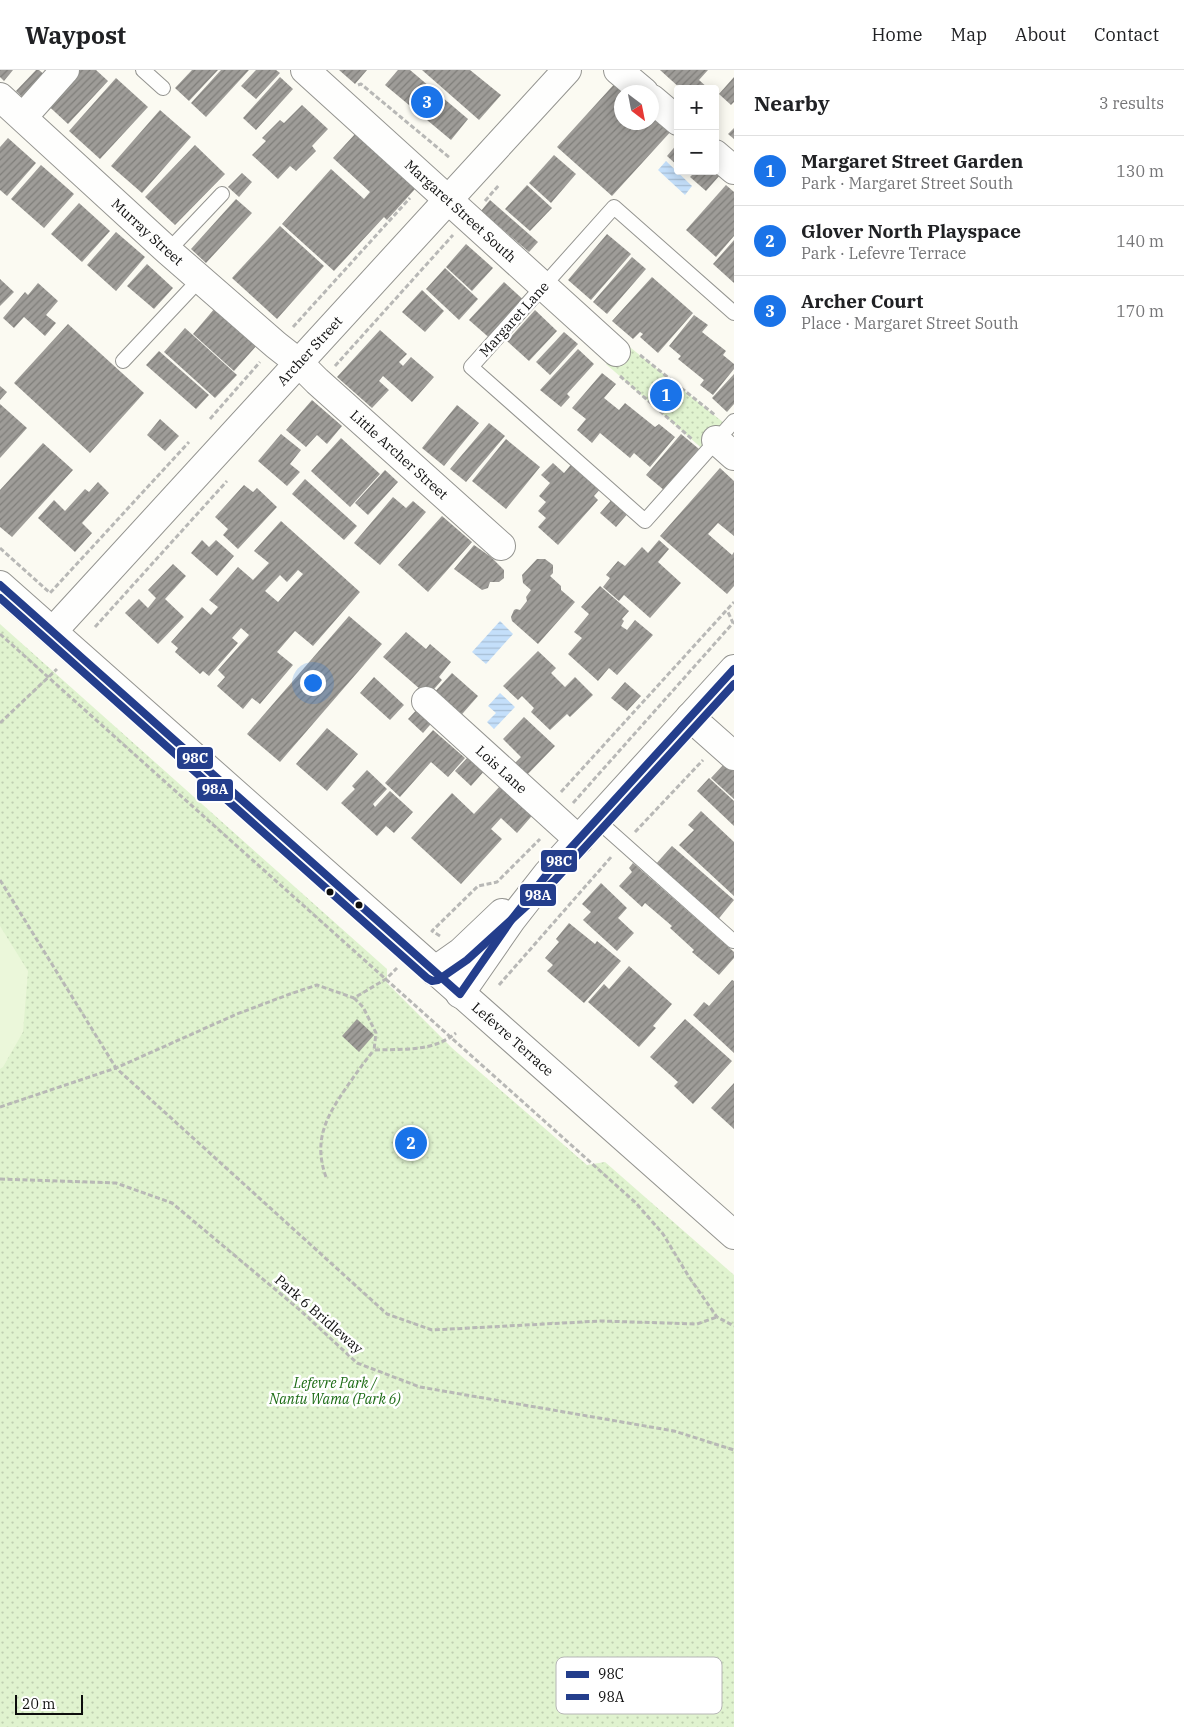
<!DOCTYPE html>
<meta charset="utf-8">
<style>
:root{--surface:#fff;--page:#f2f2f2;--text:#202124;--muted:#757577;--line:#e0e0e0;--accent:#1a73e8}
body{margin:0;font-family:"IBM Plex Serif",serif;background:var(--page);color:var(--text)}
.controls{position:absolute;right:15px;top:15px;display:grid;overflow:hidden;border-radius:5px;box-shadow:0 2px 12px #0003}
.controls button{width:45px;height:45px;display:grid;place-items:center;padding:0;border:0;border-bottom:1px solid var(--line);background:var(--surface);color:var(--text);font:25px sans-serif}
.compass{position:absolute;left:614px;top:15px;width:45px;height:45px;border-radius:50%;background:var(--surface);box-shadow:0 2px 12px #0003;rotate:148deg}
.scale{position:absolute;left:15px;bottom:12px;width:68px;box-sizing:border-box;padding-left:5px;border:2px solid #0d0d0d;border-top:0;font-size:14px;line-height:18px;white-space:nowrap;color:#0d0d0d;-webkit-text-stroke:4px #fff;paint-order:stroke}
.you{position:absolute;left:312px;top:612px;width:18px;height:18px;margin:-12px;border:4px solid #fff;border-radius:50%;background:#1a73e8;box-shadow:0 0 0 8px #1a73e833}
.badge{display:grid;place-items:center;width:32px;height:32px;border-radius:50%;background:var(--accent);color:#fff;font-size:16px;font-weight:700}
.pin{position:absolute;translate:-50% -50%;border:2px solid #fff;box-shadow:0 1px 5px #0006}
.list{margin:0;padding:0;list-style:none}
h2{display:flex;justify-content:space-between;align-items:center;height:65px;margin:0;padding:0 20px;font-size:21px}
h2 small{font-size:16px;font-weight:400;color:var(--muted)}
.list li{display:grid;grid-template-columns:32px 1fr auto;gap:15px;align-items:center;box-sizing:border-box;height:70px;padding:0 20px;border-top:1px solid var(--line)}
.list b{display:block;font-size:19px;white-space:nowrap}
.list p{margin:0;font-size:16px;white-space:nowrap;color:var(--muted)}
.list em{font-size:16px;font-style:normal;color:var(--muted)}
.map{position:relative;flex:none;width:734px;height:1657px;overflow:hidden}
header{display:flex;align-items:center;gap:30px;box-sizing:border-box;height:70px;padding:0 25px;background:var(--surface);border-bottom:1px solid var(--line)}
header strong{font-size:24px}
nav{display:flex;gap:28px;margin-inline-start:auto;font-size:18px}
main{display:flex}
aside{flex:1;background:var(--surface)}
.map>svg:first-child{display:block}
.park{fill:url(#park-dots)}
.pitch{fill:#ebf7da}
.water{fill:url(#water-rules)}
.building{fill:url(#building-hatch);fill-rule:evenodd}
.lines{fill:none;stroke-linecap:round;stroke-linejoin:round}
.service-casing{stroke:#949490;stroke-width:16}
.minor-casing{stroke:#949490;stroke-width:30}
.tertiary-casing{stroke:#949490;stroke-width:30}
.path{stroke:#b8b8b6;stroke-width:3;stroke-dasharray:5 2.5;stroke-linecap:butt}
.service{stroke:#fefefd;stroke-width:14}
.minor{stroke:#fefefd;stroke-width:28}
.tertiary{stroke:#fefefd;stroke-width:28}
.bus-1-casing{stroke:#fff;stroke-width:11}
.bus-2-casing{stroke:#fff;stroke-width:11}
.bus-1{stroke:#243e8c;stroke-width:8}
.bus-2{stroke:#243e8c;stroke-width:8}
.bus-dot{fill:#0d0d0d;stroke:#fff;stroke-width:2}
.labels{text-anchor:middle;dominant-baseline:central;stroke-width:5;stroke-linejoin:round;paint-order:stroke}
.street-label{font-size:14px;fill:#0d0d0d;stroke:#fff}
.park-label{font-size:14px;font-style:italic;fill:#1d6c16;stroke:#fff}
.key{fill:#fff;stroke:#b6b6b6;stroke-width:1}
.key-label{font-size:14px;fill:#0d0d0d}
.line-badge{stroke:#fff;stroke-width:2}
.badge-label{font-size:14px;text-anchor:middle;font-weight:bold;fill:#fff}
</style>
<header>
<strong>Waypost</strong>
<nav><a>Home</a><a>Map</a><a>About</a><a>Contact</a></nav>
</header>
<main>
<div class="map">
<svg width="734" height="1657" viewBox="0 0 734 1657">
<defs>
<pattern id="park-dots" width="8" height="8" patternUnits="userSpaceOnUse" patternTransform="scale(1.25)"><rect width="8" height="8" fill="#e0f3cf"/><path d="M2 2h.1M6 6h.1" fill="none" stroke="#bfcfb1" stroke-width="1.8" stroke-linecap="round"/></pattern>
<pattern id="water-rules" width="6" height="5" patternUnits="userSpaceOnUse" patternTransform="scale(1.25)"><rect width="6" height="5" fill="#c4dffa"/><path d="M0 2.5h6" fill="none" stroke="#a7bed5"/></pattern>
<pattern id="building-hatch" width="6" height="6" patternUnits="userSpaceOnUse" patternTransform="scale(1.25)"><rect width="6" height="6" fill="#9e9c98"/><path d="M-1 1l2-2M0 6l6-6M5 7l2-2" fill="none" stroke="#7f7e7a"/></pattern>
</defs>
<rect width="100%" height="100%" fill="#fbfaf2"/>
<g class="park">
<polygon points="626,274 729,357 706,382 606,294"/>
<polygon points="0,554 387,899 387,913 452,978 587,1095 605,1092 734,1205 734,1657 0,1657"/>
</g>
<polygon class="pitch" points="0,856 28,901 23,962 3,997 0,999"/>
<g class="water">
<polygon points="666,91 692,116 685,125 658,100"/>
<polygon points="500,551 513,564 486,594 472,582"/>
<polygon points="500,623 515,637 494,659 487,652 496,643 488,636"/>
</g>
<g class="building">
<polygon points="0,0 13,0 4,11 0,7"/>
<polygon points="36,0 39,0 46,6 24,29 16,21"/>
<polygon points="70,0 96,0 108,11 68,54 42,30"/>
<polygon points="192,0 218,0 189,31 175,18"/>
<polygon points="221,0 249,0 206,47 191,33"/>
<polygon points="256,0 276,0 280,3 256,29 241,16"/>
<polygon points="339,0 367,0 355,14"/>
<polygon points="398,0 410,0 468,49 451,70 385,15"/>
<polygon points="422,0 470,0 501,25 479,50"/>
<polygon points="660,0 708,0 699,10 709,19 681,19"/>
<polygon points="280,7 293,19 256,60 243,48"/>
<polygon points="734,7 734,32 731,35 719,24"/>
<polygon points="116,8 148,37 100,89 69,61"/>
<polygon points="618,10 632,22 622,22 622,52 652,52 652,40 673,59 612,126 557,77"/>
<polygon points="302,35 328,59 312,76 316,81 296,101 290,96 278,109 252,85 266,71 262,68 280,50 284,53"/>
<polygon points="160,40 191,67 142,123 111,96"/>
<polygon points="734,58 734,69 728,64"/>
<polygon points="355,64 415,119 387,150 384,147 334,201 282,154 331,99 364,129 370,122 333,88"/>
<polygon points="8,68 36,93 7,126 0,120 0,77"/>
<polygon points="678,73 678,96 667,86"/>
<polygon points="195,75 225,104 175,155 145,127"/>
<polygon points="554,85 576,104 551,133 529,113"/>
<polygon points="41,95 74,124 44,158 11,129"/>
<polygon points="696,101 715,101 720,105 706,121 690,107"/>
<polygon points="242,103 252,112 239,127 228,117"/>
<polygon points="527,115 552,138 530,161 505,139"/>
<polygon points="726,115 734,122 734,166 716,187 686,160"/>
<polygon points="236,129 252,143 206,193 191,179"/>
<polygon points="490,130 538,172 529,182 481,141"/>
<polygon points="79,133 110,161 82,192 51,164"/>
<polygon points="280,156 324,196 277,249 232,208"/>
<polygon points="116,162 145,187 116,221 87,195"/>
<polygon points="607,164 631,184 591,230 568,210"/>
<polygon points="734,170 734,213 713,194"/>
<polygon points="466,174 493,198 472,221 446,197"/>
<polygon points="632,187 646,199 607,244 593,232"/>
<polygon points="147,194 173,218 154,239 127,216"/>
<polygon points="445,198 478,229 459,250 426,219"/>
<polygon points="652,207 693,243 658,283 640,267 643,264 640,262 633,269 612,251"/>
<polygon points="0,209 14,222 0,236"/>
<polygon points="504,212 527,233 493,271 469,250"/>
<polygon points="38,213 58,231 46,245 56,253 45,266 24,247 14,258 3,248 25,222 28,225"/>
<polygon points="422,220 444,241 425,262 402,242"/>
<polygon points="215,238 257,275 234,301 193,264"/>
<polygon points="535,240 557,261 529,291 507,271"/>
<polygon points="694,245 708,255 702,262 726,281 723,285 734,294 734,299 713,325 700,315 704,310 678,289 681,286 669,276"/>
<polygon points="68,254 144,323 90,383 14,313"/>
<polygon points="185,258 237,305 215,328 164,282"/>
<polygon points="380,260 407,284 399,292 403,296 411,287 434,307 412,332 383,306 379,311 389,320 372,338 337,307"/>
<polygon points="564,262 578,274 550,305 536,292"/>
<polygon points="578,279 594,294 567,324 570,327 561,337 540,320"/>
<polygon points="159,281 209,325 196,339 146,295"/>
<polygon points="602,303 616,314 604,328 619,340 625,333 655,357 659,354 675,367 650,397 634,383 630,388 600,363 592,373 577,360 586,349 572,338"/>
<polygon points="734,304 734,334 727,342 712,328"/>
<polygon points="0,316 7,322 0,330"/>
<polygon points="312,330 342,356 327,374 317,365 306,377 286,360"/>
<polygon points="0,334 27,358 0,388"/>
<polygon points="457,335 479,353 444,396 422,378"/>
<polygon points="160,349 179,366 165,381 147,365"/>
<polygon points="489,353 505,366 466,412 450,399"/>
<polygon points="281,364 301,380 290,394 300,402 287,416 258,391"/>
<polygon points="681,364 699,379 665,421 646,405"/>
<polygon points="341,368 380,404 350,437 311,401"/>
<polygon points="506,369 540,397 506,439 472,411"/>
<polygon points="43,373 73,400 12,467 0,457 0,420"/>
<polygon points="574,391 602,417 594,426 598,430 558,475 538,457 546,448 538,441 546,432 539,426 550,413 541,405 553,393 564,403"/>
<polygon points="720,398 734,411 734,466 718,453 708,464 732,485 734,482 734,516 727,524 660,466"/>
<polygon points="385,400 398,412 368,445 355,433"/>
<polygon points="305,409 357,456 344,470 292,424"/>
<polygon points="98,412 109,423 82,453 92,463 75,482 38,448 54,430 65,441 85,419 89,422"/>
<polygon points="244,415 253,422 257,418 277,437 238,479 223,465 228,459 215,447"/>
<polygon points="393,427 406,438 413,431 426,442 380,495 354,473"/>
<polygon points="614,427 630,441 616,457 600,443"/>
<polygon points="442,446 472,472 428,522 398,495"/>
<path d="M281,451l79,71 -47,54 -18,-15 -18,21 16,13 -33,39 -8,-6 -9,11 -26,-23 8,-9 -7,-7 31,-35 -8,-7 -9,10 6,5 -29,33 -6,-5 -3,3 -25,-22 3,-4 -7,-6 31,-35 9,8 7,-8 -9,-7 29,-33 15,13 16,-17 -15,-12zM298,500l5,4 -25,28 -13,-11 15,-16 7,7z"/>
<polygon points="202,470 209,477 216,470 234,486 217,506 191,483"/>
<polygon points="659,470 669,479 658,492 681,513 650,548 624,525 619,531 603,517 610,508 606,505 618,491 625,496 642,477 648,483"/>
<polygon points="474,475 491,487 504,500 504,508 499,512 490,512 488,518 482,520 454,499"/>
<polygon points="537,489 545,489 553,495 553,503 550,506 561,516 561,520 575,532 538,574 512,551 511,547 514,540 516,539 520,540 527,531 526,527 531,520 523,513 522,505"/>
<polygon points="173,494 186,506 165,529 184,547 158,574 125,543 139,529 148,538 156,528 148,520"/>
<polygon points="600,516 629,541 622,549 624,551 621,556 627,560 635,550 653,565 617,605 609,598 598,611 568,584 582,568 574,562 589,544 581,537"/>
<polygon points="349,546 382,574 280,692 247,664"/>
<polygon points="406,562 426,579 430,574 451,592 439,607 442,610 428,626 383,587"/>
<polygon points="538,581 556,598 551,603 565,617 575,607 593,625 570,647 567,644 550,660 531,642 534,638 522,626 518,630 503,616"/>
<polygon points="452,603 478,626 456,651 430,627"/>
<polygon points="374,607 404,635 390,650 360,623"/>
<polygon points="625,612 641,626 627,641 611,628"/>
<polygon points="421,635 436,648 423,663 408,649"/>
<polygon points="524,647 555,676 523,709 511,697 521,687 503,669"/>
<polygon points="327,658 358,684 327,721 296,694"/>
<polygon points="433,660 465,688 448,707 431,692 400,727 385,713"/>
<polygon points="470,685 486,699 471,716 455,701"/>
<polygon points="726,692 734,699 734,729 711,708"/>
<polygon points="367,700 387,719 373,734 375,737 390,721 413,742 394,763 386,756 377,766 341,733 355,719 352,716"/>
<polygon points="709,708 734,731 734,756 697,721"/>
<polygon points="502,714 537,740 517,763 501,748 491,759 502,769 461,814 411,768 452,723 474,744"/>
<polygon points="701,741 734,772 734,826 679,775 694,760 688,755"/>
<polygon points="672,776 734,830 715,853 655,795"/>
<polygon points="633,793 734,882 734,888 719,905 692,882 694,880 670,858 672,856 645,833 642,837 619,816 632,802 629,798"/>
<polygon points="601,813 627,838 618,848 634,863 617,881 583,850 591,842 582,834"/>
<polygon points="569,853 595,874 597,871 621,891 584,933 547,901 553,895 545,888 559,872 556,869"/>
<polygon points="629,896 672,934 653,956 656,958 639,977 588,932 604,914 609,919"/>
<polygon points="732,910 734,911 734,983 693,945 704,932 709,936"/>
<polygon points="357,949 374,965 359,982 342,966"/>
<polygon points="685,949 732,991 693,1034 674,1016 678,1012 650,987"/>
<polygon points="734,1013 734,1059 711,1038"/>
</g>
<g class="lines">
<defs>
<g id="service">
<polyline points="143,0 163,18"/>
<polyline points="168,181 222,124"/>
<polyline points="734,243 614,137 471,297 645,451 734,351"/>
<polyline points="123,291 200,209"/>
<polyline points="597,750 733,871"/>
</g>
<g id="minor">
<path id="s1" d="M305,0l311,282"/>
<polyline points="618,0 644,22"/>
<path id="s2" d="M0,27l168,154 108,94 23,18 18,18 184,165"/>
<polyline points="652,29 678,51"/>
<polyline points="23,47 65,0"/>
<polyline points="715,84 734,100"/>
<polyline points="716,370 734,386"/>
<path id="s3" d="M53,561l514,-561"/>
<path id="s4" d="M426,631l153,139"/>
<polyline points="690,647 734,686"/>
</g>
<g id="tertiary">
<path id="s5" d="M0,515l734,650"/>
<polyline points="434,901 461,882 502,843"/>
<polyline points="460,924 512,849 548,803 734,599"/>
</g>
</defs>
<use href="#service" class="service-casing"/>
<use href="#minor" class="minor-casing"/>
<use href="#tertiary" class="tertiary-casing"/>
<g class="path">
<polyline points="358,15 361,14 450,88"/>
<polyline points="485,131 499,115"/>
<polyline points="293,257 410,128"/>
<polyline points="640,285 715,345"/>
<polyline points="335,296 453,165"/>
<polyline points="620,306 692,369"/>
<polyline points="210,349 260,292"/>
<polyline points="0,478 50,523 189,372"/>
<polyline points="95,557 227,411"/>
<polyline points="0,564 636,1133 663,1164 689,1207 717,1247 734,1256"/>
<polyline points="0,653 57,599"/>
<polyline points="561,722 734,532"/>
<polyline points="573,733 733,553 727,540"/>
<polyline points="635,762 703,690"/>
<polyline points="0,810 116,998 387,1244 432,1260 601,1251 697,1254 717,1247"/>
<polyline points="440,866 432,861 478,816 497,812 540,769"/>
<polyline points="499,915 612,786"/>
<path d="M354,928l9,9 13,26 -2,17c28,-1 59,2 82,-17"/>
<polyline points="0,1037 116,998 237,944 290,924 317,915 354,928 386,909 397,898"/>
<path d="M326,1107c-13,-36 0,-60 20,-89 9,-13 18,-26 28,-38"/>
<polyline points="0,1109 116,1113 172,1133 301,1241 357,1293 420,1317 674,1361 734,1380"/>
</g>
<use href="#service" class="service"/>
<use href="#minor" class="minor"/>
<use href="#tertiary" class="tertiary"/>
<defs>
<polyline id="bus-1" points="0,515 460,924 512,849 548,803 734,599"/>
<polyline id="bus-2" points="0,528 427,908 432,911 438,910 467,890 555,810 734,614"/>
</defs>
<use href="#bus-1" class="bus-1-casing"/>
<use href="#bus-2" class="bus-2-casing"/>
<use href="#bus-1" class="bus-1"/>
<use href="#bus-2" class="bus-2"/>
</g>
<g class="bus-dot">
<circle cx="330" cy="822" r="4.5"/>
<circle cx="359" cy="835" r="4.5"/>
</g>
<g class="labels">
<g class="street-label">
<text stroke="none"><textPath href="#s1" startOffset="210">Margaret Street South</textPath></text>
<text stroke="none"><textPath href="#s2" startOffset="200">Murray Street</textPath></text>
<text transform="translate(514 249) rotate(-48)">Margaret Lane</text>
<text stroke="none"><textPath href="#s3" startOffset="380">Archer Street</textPath></text>
<text stroke="none"><textPath href="#s2" startOffset="536">Little Archer Street</textPath></text>
<text stroke="none"><textPath href="#s4" startOffset="102">Lois Lane</textPath></text>
<text stroke="none"><textPath href="#s5" startOffset="685">Lefevre Terrace</textPath></text>
<text transform="translate(319 1244) rotate(41)">Park 6 Bridleway</text>
</g>
<g class="park-label">
<text x="335" y="1313">Lefevre Park /<tspan x="335" dy="16">Nantu Wama (Park 6)</tspan></text>
</g>
</g>
<rect x="556" y="1587" width="166" height="57" rx="8" class="key"/>
<rect x="566" y="1601" width="23" height="7" fill="#243e8c"/>
<rect x="566" y="1624" width="23" height="6" fill="#243e8c"/>
<g class="key-label">
<text x="598" y="1609">98C</text>
<text x="598" y="1632">98A</text>
</g>
<g class="line-badge">
<rect x="176" y="676" width="38" height="24" rx="5" fill="#243e8c"/>
<rect x="196" y="708" width="38" height="24" rx="5" fill="#243e8c"/>
<rect x="540" y="779" width="38" height="24" rx="5" fill="#243e8c"/>
<rect x="519" y="813" width="38" height="24" rx="5" fill="#243e8c"/>
</g>
<g class="badge-label">
<text x="195" y="693">98C</text>
<text x="215" y="724">98A</text>
<text x="559" y="796">98C</text>
<text x="538" y="830">98A</text>
</g>
</svg>
<div class="controls">
<button>+</button>
<button>−</button>
</div>
<svg class="compass" viewBox="-18 -18 36 36"><path d="M0-13l5 13h-10z" fill="#e53935"/><path d="M0 13l5-13h-10z" fill="#757577"/></svg>
<div class="scale">20 m</div>
<div class="you"></div>
<div class="pin badge" style="left:666px;top:325px">1</div>
<div class="pin badge" style="left:411px;top:1073px">2</div>
<div class="pin badge" style="left:427px;top:32px">3</div>
</div>
<aside>
<h2>Nearby<small>3 results</small></h2>
<ul class="list">
<li><span class="badge">1</span><div><b>Margaret Street Garden</b><p>Park · Margaret Street South</p></div><em>130 m</em></li>
<li><span class="badge">2</span><div><b>Glover North Playspace</b><p>Park · Lefevre Terrace</p></div><em>140 m</em></li>
<li><span class="badge">3</span><div><b>Archer Court</b><p>Place · Margaret Street South</p></div><em>170 m</em></li>
</ul>
</aside>
</main>
